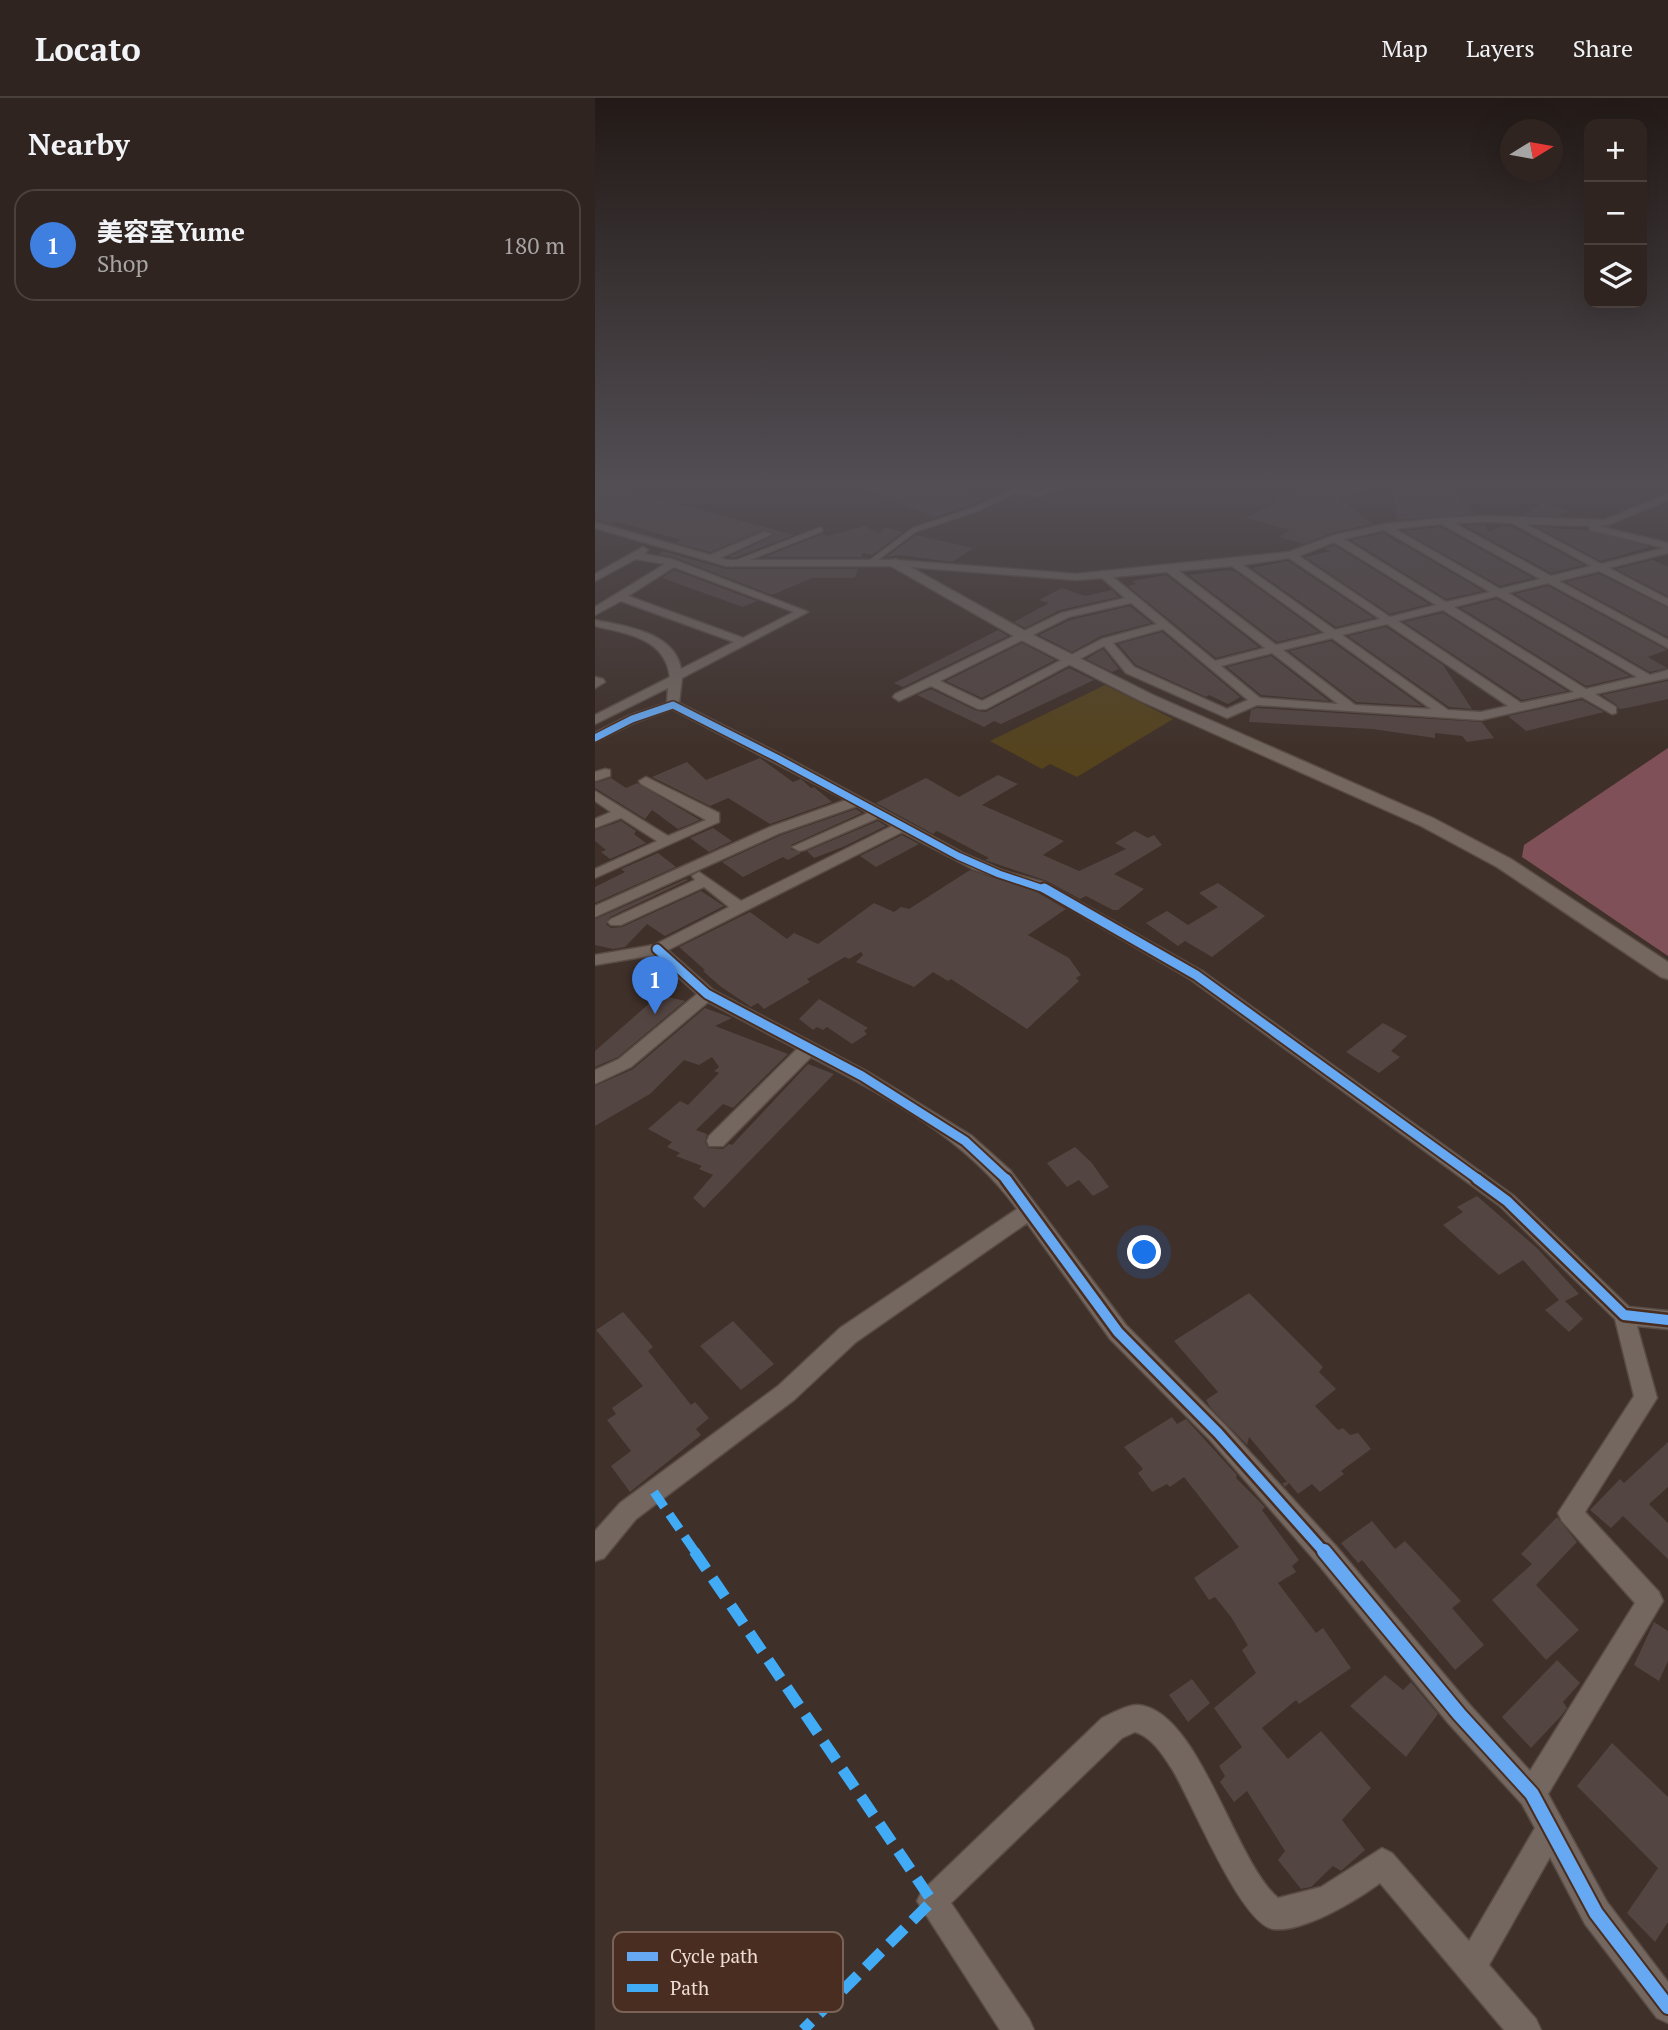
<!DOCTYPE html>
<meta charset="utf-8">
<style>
:root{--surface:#2f241f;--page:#3b302c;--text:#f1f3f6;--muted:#a7a4a4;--line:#4a413d;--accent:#ea580c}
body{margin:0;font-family:"PT Serif","Noto Sans JP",serif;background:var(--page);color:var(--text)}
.controls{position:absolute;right:21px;top:21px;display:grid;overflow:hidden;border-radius:14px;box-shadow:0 7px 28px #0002}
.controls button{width:63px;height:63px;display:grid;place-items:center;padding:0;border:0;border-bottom:2px solid var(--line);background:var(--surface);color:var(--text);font:35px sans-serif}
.compass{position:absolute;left:905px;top:21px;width:63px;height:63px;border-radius:50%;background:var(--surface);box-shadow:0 7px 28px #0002;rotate:79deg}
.you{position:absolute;left:550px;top:1155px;width:24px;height:24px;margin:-18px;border:5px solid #fff;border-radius:50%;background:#1a73e8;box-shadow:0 0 0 10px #1a73e833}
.badge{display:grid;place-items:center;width:46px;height:46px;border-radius:50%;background:var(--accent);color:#fff;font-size:23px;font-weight:700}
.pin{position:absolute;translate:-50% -58px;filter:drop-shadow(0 2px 4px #0008)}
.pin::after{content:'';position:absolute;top:37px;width:24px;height:21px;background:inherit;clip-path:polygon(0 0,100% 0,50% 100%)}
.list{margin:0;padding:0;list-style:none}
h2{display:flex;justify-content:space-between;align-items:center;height:91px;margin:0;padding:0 28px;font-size:30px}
h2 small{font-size:23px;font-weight:400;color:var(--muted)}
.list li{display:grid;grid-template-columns:46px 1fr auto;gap:21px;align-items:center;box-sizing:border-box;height:112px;margin:0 14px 14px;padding:0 14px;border:2px solid var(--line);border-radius:21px}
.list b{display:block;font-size:26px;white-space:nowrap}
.list p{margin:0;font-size:23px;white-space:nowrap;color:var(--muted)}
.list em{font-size:23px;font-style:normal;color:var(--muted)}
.icon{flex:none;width:38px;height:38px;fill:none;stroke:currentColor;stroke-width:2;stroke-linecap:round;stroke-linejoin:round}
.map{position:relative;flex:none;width:1073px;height:1932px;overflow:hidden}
header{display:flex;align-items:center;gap:42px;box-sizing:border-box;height:98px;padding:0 35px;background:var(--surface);border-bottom:2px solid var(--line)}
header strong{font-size:33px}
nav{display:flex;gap:38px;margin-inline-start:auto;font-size:24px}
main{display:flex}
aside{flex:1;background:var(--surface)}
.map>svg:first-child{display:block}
.green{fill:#55431d}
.water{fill:#7f5057}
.building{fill:#534542}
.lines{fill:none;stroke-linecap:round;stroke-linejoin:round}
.service-casing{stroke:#594c45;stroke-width:7}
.minor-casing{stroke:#594c45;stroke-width:3}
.tertiary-casing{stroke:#594c45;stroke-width:3}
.service{stroke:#736760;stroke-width:5}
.minor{fill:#736760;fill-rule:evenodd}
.tertiary{fill:#736760;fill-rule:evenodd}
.quiet-far1{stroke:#42abf6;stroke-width:9;stroke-dasharray:18 9;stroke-linecap:butt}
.quiet{stroke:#42abf6;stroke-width:11;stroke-dasharray:22 11;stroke-linecap:butt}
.cycleway-far3-casing{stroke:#482d20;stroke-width:10}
.cycleway-far2-casing{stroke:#482d20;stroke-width:13}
.cycleway-far1-casing{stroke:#482d20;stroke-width:15}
.cycleway-casing{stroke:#482d20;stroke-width:18}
.cycleway-far3{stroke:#66a8f1;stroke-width:7}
.cycleway-far2{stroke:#66a8f1;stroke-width:9}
.cycleway-far1{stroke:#66a8f1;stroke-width:10}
.cycleway{stroke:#66a8f1;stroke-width:14}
.key{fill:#482d20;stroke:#7a6256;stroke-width:2}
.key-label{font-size:19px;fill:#efddd5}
</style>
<header>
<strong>Locato</strong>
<nav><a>Map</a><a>Layers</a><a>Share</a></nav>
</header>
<main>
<aside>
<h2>Nearby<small></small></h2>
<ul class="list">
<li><span class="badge" style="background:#3f7fe0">1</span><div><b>美容室Yume</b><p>Shop</p></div><em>180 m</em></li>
</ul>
</aside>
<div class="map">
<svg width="1073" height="1932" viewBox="0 0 1073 1932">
<rect width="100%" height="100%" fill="#3f3029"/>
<polygon class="green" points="510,587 578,621 482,679 455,666 447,671 395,643"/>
<polygon class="water" points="1073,650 1073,858 927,759 929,747"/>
<g class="building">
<polygon points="0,386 37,394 199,437 141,459 133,459 178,438 179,435 168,432 115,454 81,445 86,442 23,424 17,426 0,421"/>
<polygon points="345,386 389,401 340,419 259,387"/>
<polygon points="716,386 773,386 774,393 744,400 778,426 739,434 709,446 684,439 695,432 651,420"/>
<polygon points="797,386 854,386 880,416 802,422"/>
<polygon points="949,405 973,413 963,418 928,417"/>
<polygon points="869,427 889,427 894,434 907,427 916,428 989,467 956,475"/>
<polygon points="270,428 284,436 290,430 308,434 277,457 268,455 266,459 169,459 228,436 233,438"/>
<polygon points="845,429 938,480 905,488 808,433"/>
<polygon points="942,429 992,432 1055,449 1006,463"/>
<polygon points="789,435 806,447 806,445 888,493 851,501 756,442"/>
<polygon points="321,437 378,450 357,464 304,457 291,459"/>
<polygon points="739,447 834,506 795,516 710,459 736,453 729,451"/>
<polygon points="68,453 131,471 263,471 260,480 217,480 177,497 78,459 63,456"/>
<polygon points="1058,462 1073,469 1073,498 1021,471"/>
<polygon points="693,463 779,520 741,529 657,470"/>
<polygon points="79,472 162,503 148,509 67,480"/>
<polygon points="634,472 641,474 724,534 682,544 594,477"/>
<polygon points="1004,476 1073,510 1073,539 971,484"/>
<polygon points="571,477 664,549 621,560 533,488 541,486 537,483"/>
<polygon points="953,488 1072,552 1053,559 1072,570 1055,574 920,496"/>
<polygon points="467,490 490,498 517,492 524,499 465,512 430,530 419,524 454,505 444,502"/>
<polygon points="902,501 1035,578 991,588 866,510"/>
<polygon points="535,508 556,525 506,538 477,554 444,537 475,522"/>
<polygon points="848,515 972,593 927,602 809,524"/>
<polygon points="791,529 848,567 877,611 854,609 753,538"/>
<polygon points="403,532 413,538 308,589 299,585"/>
<polygon points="567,534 645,599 633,606 614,597 611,599 541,567 523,546"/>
<polygon points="736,543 827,608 761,604 694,553"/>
<polygon points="427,545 460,562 387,600 351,583"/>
<polygon points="508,551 524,571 517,574 491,561"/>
<polygon points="676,558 734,603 666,597 632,569"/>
<polygon points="474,570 499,582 406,626 399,623 389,629 322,597 336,591 382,613 391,614"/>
<polygon points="1073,583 1073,601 1032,610 1024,611 1022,607 1007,597"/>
<polygon points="987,602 1009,614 931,633 913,618"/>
<polygon points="662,610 887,624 899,640 872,644 867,638 840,635 840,640 777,631 654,624 656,612"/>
<polygon points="165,660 198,684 206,681 216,690 219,689 237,704 175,726 133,700 115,708 57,679 92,664 111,682"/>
<polygon points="403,677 423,686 387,707 469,743 448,757 484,773 531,751 520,745 540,733 553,740 559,737 567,747 519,776 549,791 523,812 518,812 491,798 485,801 452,783 390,762 394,760 342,733 338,736 281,705 331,680 364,699"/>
<polygon points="16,680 31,690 42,685 105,722 83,731 57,712 50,721 0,690 0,685"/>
<polygon points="261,711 267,715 196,747 196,751 206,755 193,762 188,759 148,779 127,764 186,737"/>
<polygon points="26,723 41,733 39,736 51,745 15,761 6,754 11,752 0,743 0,732"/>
<polygon points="283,723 291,728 248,749 219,760 212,753"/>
<polygon points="118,730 137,743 114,754 95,740"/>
<polygon points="307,737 324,746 281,769 265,758"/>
<polygon points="63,755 81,769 0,805 0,789 30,774 26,771"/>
<polygon points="375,772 440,793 471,811 433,837 474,860 486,877 481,880 484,883 432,931 356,881 353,883 338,874 319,889 261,864 268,857 266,854 254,861 250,859 212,881 215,884 169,911 163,905 156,909 125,888 108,873 110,872 84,849 155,814 192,841 199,835 223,846 279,805 299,814 306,809 314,811"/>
<polygon points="91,781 93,782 15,819 11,826 16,830 27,829 106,793 129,808 70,838 52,826 30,849 18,851 0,847 0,821"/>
<polygon points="623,785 670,818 617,859 590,843 583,848 551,825 572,813 593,827 623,809 604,795"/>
<polygon points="64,897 90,903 23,959 0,969 0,953"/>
<polygon points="224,901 273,930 269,933 272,936 257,946 232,929 228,932 222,929 218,932 204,921"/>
<polygon points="110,910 137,920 120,928 193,956 138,1010 128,1006 101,1032 112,1036 110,1044 113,1050 128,1051 134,1046 137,1047 213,966 239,976 109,1110 98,1100 118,1077 104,1071 107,1068 81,1058 85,1055 72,1049 77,1044 53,1031 85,1003 93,1007 124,975 119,973 124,969 117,959 104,967 89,962 55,996 0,1028 0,988 38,971"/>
<polygon points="788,925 812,938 796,953 805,959 784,975 751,954"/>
<polygon points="480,1049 496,1064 514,1089 498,1098 484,1082 472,1089 452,1065"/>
<polygon points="882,1098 943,1151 984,1196 970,1203 988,1221 974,1234 950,1212 964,1202 928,1162 904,1177 848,1127 868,1114 862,1109"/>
<polygon points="654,1195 728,1269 724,1274 741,1291 720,1308 743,1332 748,1330 755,1337 763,1335 776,1351 746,1373 749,1376 725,1394 717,1386 703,1396 694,1385 690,1389 687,1385 692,1384 654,1339 652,1347 615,1309 611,1302 623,1294 579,1243"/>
<polygon points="28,1214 58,1249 53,1253 96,1307 100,1304 114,1320 101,1331 106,1337 35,1394 16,1368 36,1353 12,1322 21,1316 17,1310 48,1288 1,1232"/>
<polygon points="138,1223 179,1266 146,1292 105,1248"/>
<polygon points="577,1319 582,1326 591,1321 642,1377 641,1380 670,1409 667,1412 704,1462 697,1468 701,1474 683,1485 721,1535 728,1530 756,1570 704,1606 701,1602 667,1630 693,1661 726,1633 776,1690 747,1722 770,1752 746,1773 738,1768 716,1789 706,1791 683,1762 690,1753 652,1693 639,1704 625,1684 630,1678 624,1668 647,1649 619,1610 661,1575 647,1552 653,1547 636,1519 620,1499 614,1502 599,1480 644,1449 589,1379 575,1389 572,1386 557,1394 543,1375 548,1371 529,1349"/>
<polygon points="1073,1344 1073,1389 1054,1406 1073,1425 1073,1461 1028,1418 1016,1430 995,1412 1025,1381 1029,1385"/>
<polygon points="962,1419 982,1444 941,1487 984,1532 951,1562 897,1502 937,1466 926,1456"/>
<polygon points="777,1423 800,1451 810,1443 866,1503 857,1510 889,1547 860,1572 767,1462 763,1465 746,1445"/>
<polygon points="1059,1524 1073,1533 1073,1563 1064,1583 1039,1567"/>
<polygon points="962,1562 985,1585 968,1604 972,1610 966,1618 936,1650 907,1619"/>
<polygon points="790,1577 808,1592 816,1584 843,1616 811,1659 755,1608"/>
<polygon points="597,1581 615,1605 593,1624 574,1597"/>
<polygon points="1017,1645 1073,1699 1073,1824 1060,1844 1032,1815 1063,1770 982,1688"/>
</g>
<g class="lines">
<defs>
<g id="service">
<polyline points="275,465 319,432 379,412 420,393 445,396 466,386"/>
<polyline points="138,466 225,432"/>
</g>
<g id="minor">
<path d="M1073,396v6l-60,25 -10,1 70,17v10l-59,15 59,31v7l-69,-35 -40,10 109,59v8l-120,-65 -40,10 142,82 18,-5v8l-73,16 21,13v6l-4,1 -30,-17 -101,23 -224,-15 -30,13 -101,-45 -22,-27 -118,63h-8l-47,-23 -32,15 -6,-4 2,-3 166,-81 64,-15 -23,-20 -26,2 -180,-14h-170l-131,-38v-6l115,33 54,-23 8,2 -52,24 7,2h169l180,14 213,-22 46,-17 50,-11 58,-6 43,-2 118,4zM891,424l26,1 79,43 -40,10 -97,-53zM846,426l99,55 -40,10 -105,-60zM931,426l63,2 1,4 74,18 -63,16zM789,432l106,62 -44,10 -102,-63zM739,444l102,63 -46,12 -91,-61zM694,460l91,61 -45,11 -92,-65zM637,468l93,67 -49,12 -97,-74zM572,474l98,76 -50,13 -102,-84zM902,498l140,81 -51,12 -132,-82zM536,505l26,21 -55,15 -120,62 -42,-20 129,-64zM848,512l131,82 -53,11 -123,-82zM792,526l121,82 -27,6 -33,-2 -106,-75zM568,531l85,71 -21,9 -93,-42 -21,-24zM737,540l99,71 -76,-4 -72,-55zM677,555l66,51 -78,-6 -39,-32z"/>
<path d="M48,449l5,3 -4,4 28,5 136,53 -126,66 -3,25 103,52 181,98 41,18 42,12 156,88 312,225 115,111 39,4v18l-31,-3 20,72 -72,114 74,80 4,9 -115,193 59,108 61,80v41l-11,-5 -72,-94 -35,-67 -61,108 47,54 5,11h-37l-124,-147c-23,17 -77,50 -107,46 -33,-6 -81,-128 -101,-160 -9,-14 -20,-32 -37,-37l-13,6 -171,165 78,116 5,11h-34l-83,-129 5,-10 180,-173c11,-5 24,-13 36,-13 61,5 96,156 140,193l43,-11 61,-39 10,5 77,88 66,-113 -13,-24 -73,-80 -131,-160 -108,-124 -100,-101 -83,-116 -171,119 -62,58 -158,119 -32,39 -9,3v-30l25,-28 158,-117 62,-58 177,-119c-50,-70 -131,-113 -206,-152l-88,89h-14l-2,-5 2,-5 88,-87 -89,-47 -77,65 -36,17v-14l24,-11 78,-65 -43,-39 -59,10v-10l59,-10 75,-38 -25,-20 -83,38h-10l-3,-3 3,-3 84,-39 -3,-4 7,-4 42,29 151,-75 -14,-8 -74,32 -5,1 -7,-4 76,-34 -11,-7 -77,27 -185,84v-11l175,-79 76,-27 -174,-91 -36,13 -41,20v-9l33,-17 39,-13 1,-15 -73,36v-9l75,-38c-5,-39 -42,-43 -75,-51v-6c29,6 80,12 86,49l53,-27 -113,-41 -26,14v-8l70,-43 -29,-5 -41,22v-7zM79,469l120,45 -51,26 -115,-42zM307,734l71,37 63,20 154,90 310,227 115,113 19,77 -76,117 4,8 73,82 -105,168 -61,-67 -133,-158 -110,-120 -100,-101 -116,-155 -38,-34 -104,-64 -155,-82 -45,-40z"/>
<polygon points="0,579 8,581 10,584 0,590"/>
<polygon points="10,671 15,672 15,678 0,683 0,674"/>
<polygon points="51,679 124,715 124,724 0,780 0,771 62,743 26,720 0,730 0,721 16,714 0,703 0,693 73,738 111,722 46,686 44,683"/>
</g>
<polygon id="tertiary" points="301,461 432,534 558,597 838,720 916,761 1073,864 1073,881 1066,879 902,769 826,728 546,603 422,540 296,468 296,462"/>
</defs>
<use href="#service" class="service-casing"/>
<use href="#minor" class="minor-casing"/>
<use href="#tertiary" class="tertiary-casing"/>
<use href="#service" class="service"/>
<use href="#minor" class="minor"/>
<use href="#tertiary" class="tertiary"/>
<polyline class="quiet-far1" points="59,1394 101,1455"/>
<polyline class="quiet" points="99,1453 337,1803 208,1932"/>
<defs>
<polyline id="cycleway-far3" points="0,640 37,621 78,607 182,660 363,758 404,776 452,792"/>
<g id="cycleway-far2">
<polyline points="449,790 601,877 884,1082"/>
<polyline points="62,851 112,896 267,978 370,1043 412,1082"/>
</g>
<g id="cycleway-far1">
<polyline points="411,1081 523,1234 623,1335 730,1455"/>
<polyline points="882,1081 912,1103 1029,1217 1073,1222"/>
</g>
<polyline id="cycleway" points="729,1453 864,1616 937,1696 1001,1815 1073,1909"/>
</defs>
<use href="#cycleway-far3" class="cycleway-far3-casing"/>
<use href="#cycleway-far2" class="cycleway-far2-casing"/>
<use href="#cycleway-far1" class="cycleway-far1-casing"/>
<use href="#cycleway" class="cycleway-casing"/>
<use href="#cycleway-far3" class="cycleway-far3"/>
<use href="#cycleway-far2" class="cycleway-far2"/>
<use href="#cycleway-far1" class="cycleway-far1"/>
<use href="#cycleway" class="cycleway"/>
</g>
<linearGradient id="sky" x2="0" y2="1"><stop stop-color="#231a17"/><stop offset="0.59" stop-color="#524e54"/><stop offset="1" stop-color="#524e54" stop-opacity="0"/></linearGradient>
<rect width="1073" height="657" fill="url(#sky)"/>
<rect x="18" y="1834" width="230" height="80" rx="10" class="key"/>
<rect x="32" y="1854" width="31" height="9" fill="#66a8f1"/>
<rect x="32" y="1886" width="31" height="8" fill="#42abf6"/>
<g class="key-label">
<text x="75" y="1865">Cycle path</text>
<text x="75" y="1897">Path</text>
</g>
</svg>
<div class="controls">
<button>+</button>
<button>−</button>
<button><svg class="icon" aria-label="layers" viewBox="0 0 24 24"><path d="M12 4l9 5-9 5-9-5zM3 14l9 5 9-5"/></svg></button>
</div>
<svg class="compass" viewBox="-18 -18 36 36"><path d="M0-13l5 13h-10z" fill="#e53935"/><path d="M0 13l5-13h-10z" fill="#a7a4a4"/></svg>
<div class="you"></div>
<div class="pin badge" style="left:60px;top:916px;background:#3f7fe0">1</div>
</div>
</main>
